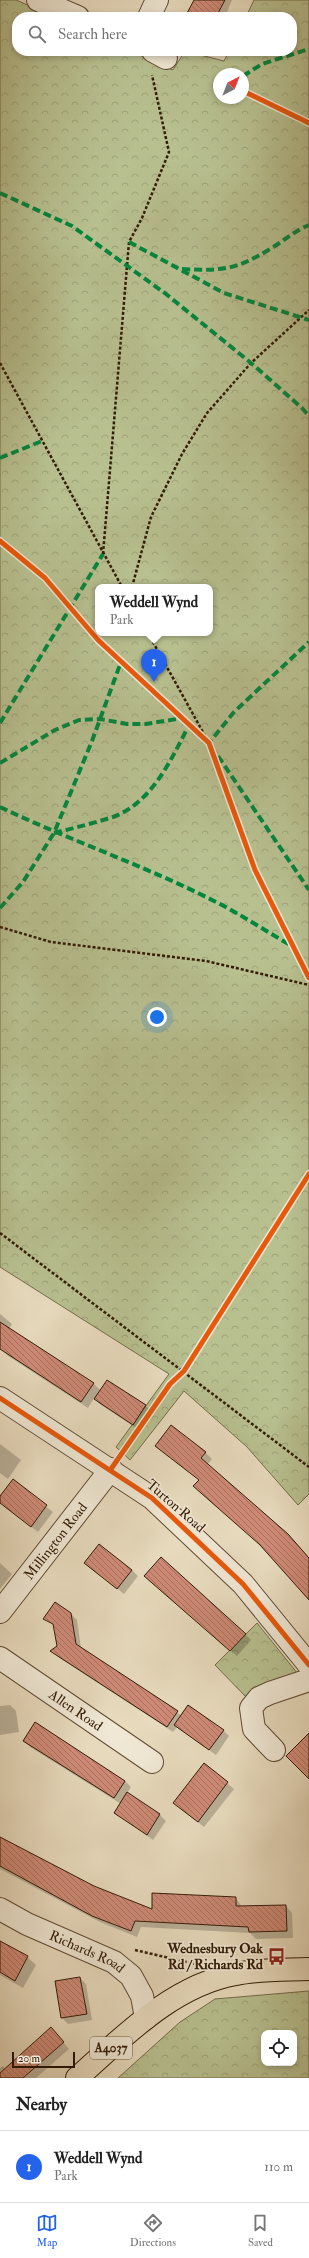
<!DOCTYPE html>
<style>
:root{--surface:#fff;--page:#f6f6f6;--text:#222;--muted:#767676;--line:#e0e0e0;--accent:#2563eb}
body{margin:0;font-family:"IM FELL Double Pica",serif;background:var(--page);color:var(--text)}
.controls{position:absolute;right:12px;bottom:12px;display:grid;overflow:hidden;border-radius:8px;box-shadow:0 2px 6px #0003}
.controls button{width:36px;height:36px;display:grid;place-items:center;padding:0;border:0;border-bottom:1px solid var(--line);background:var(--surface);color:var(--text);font:20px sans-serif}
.compass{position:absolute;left:213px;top:68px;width:36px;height:36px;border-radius:50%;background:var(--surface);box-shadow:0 2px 6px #0003;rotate:42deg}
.scale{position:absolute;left:12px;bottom:10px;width:63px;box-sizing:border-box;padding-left:4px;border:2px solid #321b05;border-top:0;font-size:11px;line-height:14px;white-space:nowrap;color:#321b05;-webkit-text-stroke:3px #f0e8d5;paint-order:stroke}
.you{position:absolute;left:157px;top:1017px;width:14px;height:14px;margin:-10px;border:3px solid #fff;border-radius:50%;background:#1a73e8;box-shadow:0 0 0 6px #1a73e833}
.badge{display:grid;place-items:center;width:26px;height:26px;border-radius:50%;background:var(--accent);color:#fff;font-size:13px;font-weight:700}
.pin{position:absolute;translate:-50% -33px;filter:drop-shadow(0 1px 2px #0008)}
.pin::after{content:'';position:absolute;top:21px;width:14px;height:12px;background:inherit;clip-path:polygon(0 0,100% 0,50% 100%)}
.popup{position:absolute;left:95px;top:584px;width:118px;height:52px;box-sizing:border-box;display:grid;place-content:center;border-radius:8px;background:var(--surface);filter:drop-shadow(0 1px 3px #0005);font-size:13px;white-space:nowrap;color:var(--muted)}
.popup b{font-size:15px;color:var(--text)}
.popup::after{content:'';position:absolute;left:50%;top:100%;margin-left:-8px;border:8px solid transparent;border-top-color:var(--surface)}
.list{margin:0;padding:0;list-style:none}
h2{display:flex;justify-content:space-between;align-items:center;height:52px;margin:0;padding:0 16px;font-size:17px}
h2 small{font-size:13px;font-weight:400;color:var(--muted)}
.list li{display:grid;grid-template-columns:26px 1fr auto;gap:12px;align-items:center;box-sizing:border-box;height:72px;padding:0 16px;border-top:1px solid var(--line)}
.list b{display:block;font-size:15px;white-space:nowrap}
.list p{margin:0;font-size:13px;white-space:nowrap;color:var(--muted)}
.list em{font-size:13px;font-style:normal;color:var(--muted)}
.icon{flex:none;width:22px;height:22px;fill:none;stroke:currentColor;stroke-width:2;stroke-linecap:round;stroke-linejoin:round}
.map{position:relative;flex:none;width:309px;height:2078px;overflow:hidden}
.search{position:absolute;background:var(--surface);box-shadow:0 2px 6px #0003;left:12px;right:12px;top:12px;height:44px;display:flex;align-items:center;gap:10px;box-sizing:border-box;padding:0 14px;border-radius:16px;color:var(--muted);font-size:15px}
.sheet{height:124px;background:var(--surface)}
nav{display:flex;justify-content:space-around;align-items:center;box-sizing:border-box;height:56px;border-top:1px solid var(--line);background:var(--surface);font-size:11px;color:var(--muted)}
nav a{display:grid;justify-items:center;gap:2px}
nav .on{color:var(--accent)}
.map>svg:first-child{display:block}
.park{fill:url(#park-crowns);stroke:#756e4a;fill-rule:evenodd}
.shadow{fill:#0003}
.building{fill:url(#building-back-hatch);stroke:#321b05}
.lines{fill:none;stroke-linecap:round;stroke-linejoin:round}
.minor-casing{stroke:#604b33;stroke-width:24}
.major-casing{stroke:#321b05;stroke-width:24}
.path{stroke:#321b05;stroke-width:2.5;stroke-dasharray:3 2;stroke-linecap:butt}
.minor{stroke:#f0e8d5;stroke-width:22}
.major{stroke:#e8dbbe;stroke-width:22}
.quiet{stroke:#00873e;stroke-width:4;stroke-dasharray:8 4;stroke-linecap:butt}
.cycleway-casing{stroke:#f0e8d5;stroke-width:8}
.cycleway{stroke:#e8590c;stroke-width:5}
.labels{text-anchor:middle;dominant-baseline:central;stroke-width:3.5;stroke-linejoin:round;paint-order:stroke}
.shield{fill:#f0e8d5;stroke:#6b5843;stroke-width:1}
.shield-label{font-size:13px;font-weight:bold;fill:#321b05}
.street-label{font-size:14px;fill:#321b05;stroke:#f0e8d5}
.poi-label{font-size:14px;font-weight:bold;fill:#321b05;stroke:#f0e8d5;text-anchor:end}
</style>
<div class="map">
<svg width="309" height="2078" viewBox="0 0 309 2078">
<defs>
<pattern id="park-crowns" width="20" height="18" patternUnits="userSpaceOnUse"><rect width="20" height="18" fill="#b8c090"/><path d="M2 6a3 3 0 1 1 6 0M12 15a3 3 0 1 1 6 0" fill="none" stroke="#9fa47b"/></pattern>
<pattern id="building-back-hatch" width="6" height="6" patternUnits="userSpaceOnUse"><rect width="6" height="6" fill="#cf8a77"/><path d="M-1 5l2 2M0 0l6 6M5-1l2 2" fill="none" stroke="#a97060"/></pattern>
</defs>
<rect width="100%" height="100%" fill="#e8dbbe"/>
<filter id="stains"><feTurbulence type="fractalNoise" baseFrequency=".005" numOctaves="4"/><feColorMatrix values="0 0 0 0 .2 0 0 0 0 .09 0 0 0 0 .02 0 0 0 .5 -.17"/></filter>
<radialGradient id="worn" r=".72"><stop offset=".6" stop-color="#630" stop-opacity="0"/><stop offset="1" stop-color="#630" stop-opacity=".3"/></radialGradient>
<g class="park">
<path d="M0,0h16l39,17h-38v34h114l42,19 12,-19 39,10 5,-10h63v-34h-46l8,-17h55v1494l-11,11 -51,-58 -63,-56 -54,69 -14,-13 53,-73 -169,-107zM219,74h24v24h-24zM98,587h112v46h-112z"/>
<polygon points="257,1623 298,1674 248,1699 215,1665"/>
<path d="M309,1991v87h-191l62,-56 35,-23zM264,2033h30v30h-30z"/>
</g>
<g class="shadow">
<polygon points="194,0 232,0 225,17 186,17"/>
<polygon points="0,1314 12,1324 9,1329 93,1383 101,1391 145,1406 151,1412 139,1430 101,1405 94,1398 88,1408 8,1356 2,1350 0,1342"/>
<polygon points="0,1444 21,1460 8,1479 0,1473"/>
<polygon points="159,1448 205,1452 212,1459 207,1465 309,1558 309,1599 200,1480"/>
<polygon points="13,1481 53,1512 38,1532 0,1503 0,1498"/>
<polygon points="0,1563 12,1574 0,1589"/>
<polygon points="86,1563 132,1570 138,1576 124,1594"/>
<polygon points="151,1582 245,1634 251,1640 237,1656"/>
<polygon points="70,1613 77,1620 81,1648 182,1716 223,1730 229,1736 216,1755 177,1727 173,1732 58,1657 52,1651 58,1647 54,1626 45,1618"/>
<polygon points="10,1705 16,1711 19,1732 0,1735 0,1706"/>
<polygon points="35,1724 125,1781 131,1787 127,1793 160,1815 166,1821 153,1840 115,1813 121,1804 30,1747 24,1741"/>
<polygon points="204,1764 234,1789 204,1827 181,1809"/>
<polygon points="0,1837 93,1887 153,1911 236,1898 242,1907 286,1906 292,1913 293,1938 256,1939 250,1933 141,1927 137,1937 100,1922 0,1869"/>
<polygon points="0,1942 27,1957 36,1965 23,1988 0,1975"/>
<polygon points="80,1978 86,1984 92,2020 68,2024 62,2018"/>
<polygon points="57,2035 69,2049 36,2078 0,2078 0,2068 3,2066 6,2069"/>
</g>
<g class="building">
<polygon points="194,0 225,0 216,17 185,17"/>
<polygon points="0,1322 94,1383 81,1402 0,1349"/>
<polygon points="107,1380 146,1405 133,1425 94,1399"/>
<polygon points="171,1425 206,1452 201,1458 288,1534 309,1558 309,1600 260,1545 193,1486 199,1480 155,1446"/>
<polygon points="13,1479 47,1505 31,1527 0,1503 0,1496"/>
<polygon points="99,1544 132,1570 117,1589 84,1563"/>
<polygon points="161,1557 246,1634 230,1651 144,1576"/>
<polygon points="55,1602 71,1613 76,1644 178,1711 167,1727 50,1651 57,1646 53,1624 43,1619"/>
<polygon points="188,1705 224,1730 209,1750 174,1725"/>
<polygon points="35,1722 125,1781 114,1798 23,1741"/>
<polygon points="309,1733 309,1779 286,1756"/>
<polygon points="204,1763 228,1782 198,1822 173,1803"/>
<polygon points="127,1792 160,1814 147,1835 114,1813"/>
<polygon points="0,1837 94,1886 152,1909 152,1893 236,1897 236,1906 286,1905 287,1931 249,1932 248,1927 135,1921 131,1931 92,1916 0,1866"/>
<polygon points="0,1941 28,1956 15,1981 0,1972"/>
<polygon points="80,1977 87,2014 61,2018 55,1981"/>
<polygon points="51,2027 64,2042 23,2078 0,2078 0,2073"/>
</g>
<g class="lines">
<defs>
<g id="minor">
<polyline points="38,0 78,17"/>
<polyline points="149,17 157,0"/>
<polyline points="153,51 166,58"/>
<polyline points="0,1398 152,1498 243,1584 309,1665"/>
<path id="s1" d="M0,1612l111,-143"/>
<path id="s2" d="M0,1658l152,104"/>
<polyline points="274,1750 254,1729 251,1708 259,1698 270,1693 309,1680"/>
<path id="s3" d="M0,1909l27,15 87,38 17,14 11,20 4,22"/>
</g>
<path id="major" d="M77,2078c46,-41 96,-93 159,-104 23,-5 49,-4 73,-5"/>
</defs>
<use href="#minor" class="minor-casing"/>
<use href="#major" class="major-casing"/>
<g class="path">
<polyline points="0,363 122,587"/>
<polyline points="103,554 129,242 142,218 169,152 152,75"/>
<polyline points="132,587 151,517 182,454 207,413 251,363 309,310"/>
<polyline points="148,633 209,743"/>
<polyline points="0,927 51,942 206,961 309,985"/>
<polyline points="0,1233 309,1467"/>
<polyline points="135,1950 195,1964"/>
</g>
<use href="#minor" class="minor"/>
<use href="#major" class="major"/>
<g class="quiet">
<polyline points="243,76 262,64 309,49"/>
<polyline points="0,193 72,226 166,294 251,363 302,408 309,416"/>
<polyline points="129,242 224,293 309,320"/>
<path d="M182,269c39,2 54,1 88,-20 14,-8 24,-18 39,-24"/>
<polyline points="0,458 42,441"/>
<polyline points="0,723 103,554"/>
<polyline points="211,746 209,743 234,712 309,642"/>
<polyline points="218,756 309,890"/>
<polyline points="0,763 55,730 79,720 100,719 127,724 146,724 183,718"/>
<path d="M0,807c71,34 146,59 216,95 26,13 51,30 76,44"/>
<path d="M54,833c20,-5 40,-10 59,-16 39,-14 59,-59 76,-92"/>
<polyline points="0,908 23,882 54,833 92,741 121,662"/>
</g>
<defs>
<g id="cycleway">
<polyline points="243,91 309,123"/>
<polyline points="0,541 45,578 98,640 209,743 255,870 309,978"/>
<polyline points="0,1398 152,1498 243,1584 309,1665"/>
<polyline points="111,1469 170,1384 184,1371 309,1174"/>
</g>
</defs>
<use href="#cycleway" class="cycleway-casing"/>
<use href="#cycleway" class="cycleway"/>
</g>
<defs>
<symbol id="bus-bare" viewBox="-9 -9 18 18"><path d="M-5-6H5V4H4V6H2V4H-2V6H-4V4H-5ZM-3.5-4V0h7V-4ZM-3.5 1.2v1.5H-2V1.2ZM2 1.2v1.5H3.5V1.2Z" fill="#8f2418" stroke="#f0e8d5" stroke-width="2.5" paint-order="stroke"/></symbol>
</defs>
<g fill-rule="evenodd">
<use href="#bus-bare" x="264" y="1944" width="25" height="25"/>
</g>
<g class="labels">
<rect class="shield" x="90" y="2037" width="42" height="22" rx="3"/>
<g class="shield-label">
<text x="111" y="2048">A4037</text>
</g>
<g class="street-label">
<text transform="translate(176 1506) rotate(41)">Turton Road</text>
<text stroke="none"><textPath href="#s1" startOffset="90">Millington Road</textPath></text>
<text stroke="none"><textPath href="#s2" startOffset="92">Allen Road</textPath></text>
<text stroke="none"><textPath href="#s3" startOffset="97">Richards Road</textPath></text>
</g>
<g class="poi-label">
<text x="263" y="1948">Wednesbury Oak<tspan x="263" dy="16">Rd / Richards Rd</tspan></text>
</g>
</g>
<rect width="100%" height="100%" filter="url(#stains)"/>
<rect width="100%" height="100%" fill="url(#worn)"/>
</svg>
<div class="controls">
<button><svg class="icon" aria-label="locate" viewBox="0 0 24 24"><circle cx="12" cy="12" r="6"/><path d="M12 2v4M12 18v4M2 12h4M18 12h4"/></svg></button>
</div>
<svg class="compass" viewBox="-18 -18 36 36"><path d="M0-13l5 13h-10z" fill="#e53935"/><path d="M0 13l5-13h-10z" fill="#767676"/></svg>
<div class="scale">20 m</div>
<div class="you"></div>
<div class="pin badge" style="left:154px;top:682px">1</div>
<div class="popup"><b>Weddell Wynd</b>Park</div>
<div class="search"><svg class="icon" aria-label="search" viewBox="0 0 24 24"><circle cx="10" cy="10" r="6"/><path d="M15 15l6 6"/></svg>Search here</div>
</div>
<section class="sheet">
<h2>Nearby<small></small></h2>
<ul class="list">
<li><span class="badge">1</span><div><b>Weddell Wynd</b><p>Park</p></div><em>110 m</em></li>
</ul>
</section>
<nav>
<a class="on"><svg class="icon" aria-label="map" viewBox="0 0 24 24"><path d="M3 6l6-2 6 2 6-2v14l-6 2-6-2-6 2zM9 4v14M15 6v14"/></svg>Map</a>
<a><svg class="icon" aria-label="directions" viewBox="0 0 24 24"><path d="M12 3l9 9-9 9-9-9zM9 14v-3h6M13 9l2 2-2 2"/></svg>Directions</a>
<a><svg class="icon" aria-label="saved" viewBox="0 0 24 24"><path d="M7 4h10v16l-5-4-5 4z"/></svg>Saved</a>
</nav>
